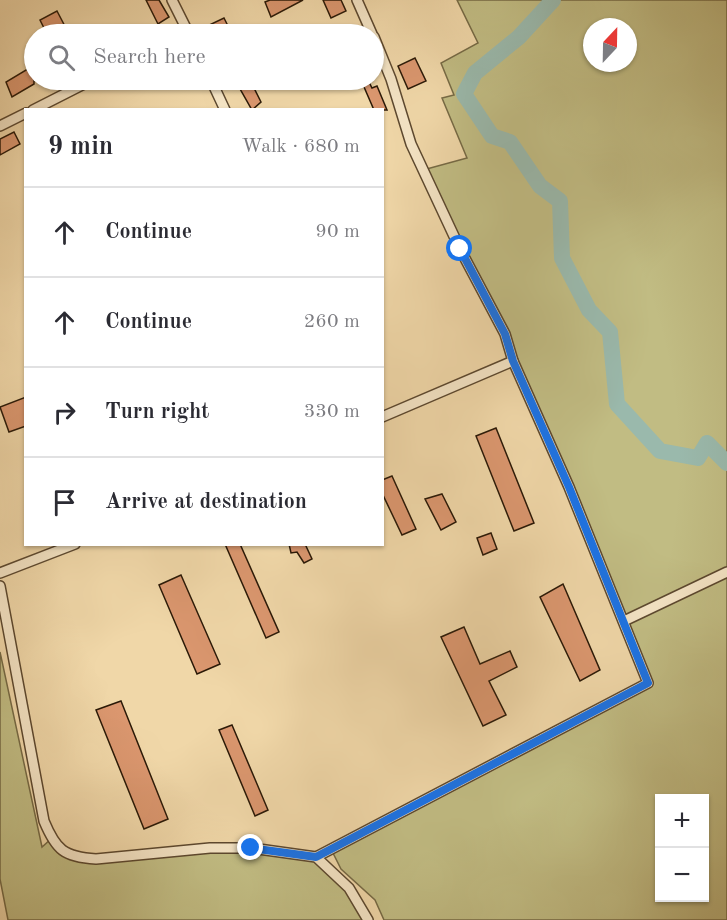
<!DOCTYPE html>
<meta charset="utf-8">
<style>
:root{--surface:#fff;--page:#f2f2f3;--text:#2b2b33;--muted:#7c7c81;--line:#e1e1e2}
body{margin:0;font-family:"Old Standard TT",serif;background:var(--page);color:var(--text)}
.controls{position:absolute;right:18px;bottom:18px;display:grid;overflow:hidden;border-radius:0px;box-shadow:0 2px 4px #0004}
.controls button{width:54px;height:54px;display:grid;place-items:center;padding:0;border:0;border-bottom:2px solid var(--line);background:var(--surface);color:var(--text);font:30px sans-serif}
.compass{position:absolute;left:583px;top:18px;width:54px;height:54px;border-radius:50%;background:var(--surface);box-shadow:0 2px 4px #0004;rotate:22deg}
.stop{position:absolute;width:18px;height:18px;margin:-14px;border:4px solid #1a73e8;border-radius:50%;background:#fff}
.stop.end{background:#1a73e8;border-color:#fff;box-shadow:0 2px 6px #0008}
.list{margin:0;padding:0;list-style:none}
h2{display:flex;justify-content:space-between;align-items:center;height:78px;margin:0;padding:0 24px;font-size:26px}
h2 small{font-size:20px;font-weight:400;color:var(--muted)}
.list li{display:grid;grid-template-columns:39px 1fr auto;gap:18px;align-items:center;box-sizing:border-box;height:90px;padding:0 24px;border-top:2px solid var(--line)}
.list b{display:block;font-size:22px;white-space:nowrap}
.list em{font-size:20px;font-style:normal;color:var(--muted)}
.icon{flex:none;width:33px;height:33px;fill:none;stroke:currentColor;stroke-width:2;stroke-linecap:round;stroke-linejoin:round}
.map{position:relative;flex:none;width:727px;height:920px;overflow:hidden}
.search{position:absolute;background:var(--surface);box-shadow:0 2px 4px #0004;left:24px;top:24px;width:360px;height:66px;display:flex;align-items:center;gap:15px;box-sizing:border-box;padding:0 21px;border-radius:33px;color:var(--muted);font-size:22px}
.panel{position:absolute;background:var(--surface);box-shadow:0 2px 4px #0004;left:24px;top:108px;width:360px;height:438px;border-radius:0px}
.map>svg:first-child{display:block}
.green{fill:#c1bc83;stroke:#766a45;stroke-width:1.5;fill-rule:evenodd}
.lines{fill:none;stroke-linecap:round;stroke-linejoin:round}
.river{stroke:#9ab9ac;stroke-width:16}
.building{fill:#db976f;stroke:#2a1907;stroke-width:1.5}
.minor-casing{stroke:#5c482f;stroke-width:12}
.minor{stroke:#f5e5c6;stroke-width:9}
.route{stroke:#1a73e8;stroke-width:8}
</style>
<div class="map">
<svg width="727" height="920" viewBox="0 0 727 920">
<rect width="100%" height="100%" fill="#f0d7a8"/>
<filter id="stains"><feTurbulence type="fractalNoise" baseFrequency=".00333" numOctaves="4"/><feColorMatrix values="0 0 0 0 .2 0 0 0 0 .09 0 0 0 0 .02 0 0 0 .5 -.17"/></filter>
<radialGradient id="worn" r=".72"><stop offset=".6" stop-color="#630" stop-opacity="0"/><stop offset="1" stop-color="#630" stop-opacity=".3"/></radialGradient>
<g class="green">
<path d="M457,0h270v920h-343l-9,-20 -34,-31 -8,-16 315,-170 -143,-349 -82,-164 44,-12 -25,-60 12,-3 -13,-32 37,-20zM592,27h36v36h-36zM660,798h44v100h-44z"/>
<polygon points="0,652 42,847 51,839 80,858 210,848 316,857 349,888 368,920 8,920 0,879"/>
</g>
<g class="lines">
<polyline class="river" points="553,0 519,37 475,73 464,94 492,136 510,142 540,186 560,201 562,258 589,310 610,332 617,404 660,451 698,458 707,443 727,463"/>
</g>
<g class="building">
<polygon points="146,0 159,0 169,17 158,24"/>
<polygon points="270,0 303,0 271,17 265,2"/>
<polygon points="323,0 341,0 346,11 331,18"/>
<polygon points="57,11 69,34 47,34 40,20"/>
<polygon points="224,18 232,34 209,34 205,27"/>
<polygon points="415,58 426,81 408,89 398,66"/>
<polygon points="31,67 34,72 34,84 12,97 6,82"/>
<polygon points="361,80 368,80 372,88 377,86 387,110 374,110"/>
<polygon points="251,82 261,102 252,110 239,87"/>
<polygon points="14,132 20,144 0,155 0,139"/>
<polygon points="26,397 26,426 9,432 0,407"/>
<polygon points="496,428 534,523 514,531 476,436"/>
<polygon points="392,476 416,529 402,535 382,493 382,480"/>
<polygon points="442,494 456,522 441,530 425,499"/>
<polygon points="491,533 497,549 483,555 477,538"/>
<polygon points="225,544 240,544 279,632 266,638"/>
<polygon points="289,544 305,544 312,559 304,563 297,552 291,553"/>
<polygon points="181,575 220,664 197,674 159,585"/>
<polygon points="563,584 600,670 580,681 540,597"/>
<polygon points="464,627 480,664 510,651 517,667 489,681 506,715 483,726 441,637"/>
<polygon points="121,701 168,819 144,829 96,710"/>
<polygon points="232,725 268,810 255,816 219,730"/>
</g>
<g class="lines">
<defs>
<g id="minor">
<polyline points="172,0 189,34"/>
<polyline points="357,0 372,34"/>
<polyline points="211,80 225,110"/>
<polyline points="33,110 92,80"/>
<polyline points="0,126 26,113"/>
<polyline points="382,417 513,361"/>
<polyline points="0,573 75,544"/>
<path d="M0,586l44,235c12,29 20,36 52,38l114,-11h41l65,9 33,31 19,32"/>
<polyline points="624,621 727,572"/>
<polyline points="316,857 648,683 569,487 513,361 505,334 460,249 411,144 391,79 374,37"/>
</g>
</defs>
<use href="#minor" class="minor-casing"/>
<use href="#minor" class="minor"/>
</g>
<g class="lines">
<polyline class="route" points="251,848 316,857 648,683 569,487 513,361 505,334 460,249"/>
</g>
<rect width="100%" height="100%" filter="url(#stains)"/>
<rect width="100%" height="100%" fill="url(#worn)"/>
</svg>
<div class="controls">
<button>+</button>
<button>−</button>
</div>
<svg class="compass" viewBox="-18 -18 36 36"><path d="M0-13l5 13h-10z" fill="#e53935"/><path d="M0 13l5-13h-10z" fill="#7c7c81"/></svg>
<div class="stop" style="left:460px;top:249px"></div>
<div class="stop end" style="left:251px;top:848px"></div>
<div class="search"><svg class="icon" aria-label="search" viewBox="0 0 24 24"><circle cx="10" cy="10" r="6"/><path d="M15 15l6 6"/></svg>Search here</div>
<section class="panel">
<h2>9 min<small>Walk · 680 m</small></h2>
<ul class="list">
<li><svg class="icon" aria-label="ahead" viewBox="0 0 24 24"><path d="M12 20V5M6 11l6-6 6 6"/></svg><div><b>Continue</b></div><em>90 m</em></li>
<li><svg class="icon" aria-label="ahead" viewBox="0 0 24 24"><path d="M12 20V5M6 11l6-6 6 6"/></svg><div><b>Continue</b></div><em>260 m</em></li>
<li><svg class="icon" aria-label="right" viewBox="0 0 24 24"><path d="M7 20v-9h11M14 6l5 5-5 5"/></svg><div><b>Turn right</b></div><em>330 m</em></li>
<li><svg class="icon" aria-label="arrive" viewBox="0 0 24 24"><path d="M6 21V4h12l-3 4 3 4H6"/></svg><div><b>Arrive at destination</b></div></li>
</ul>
</section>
</div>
